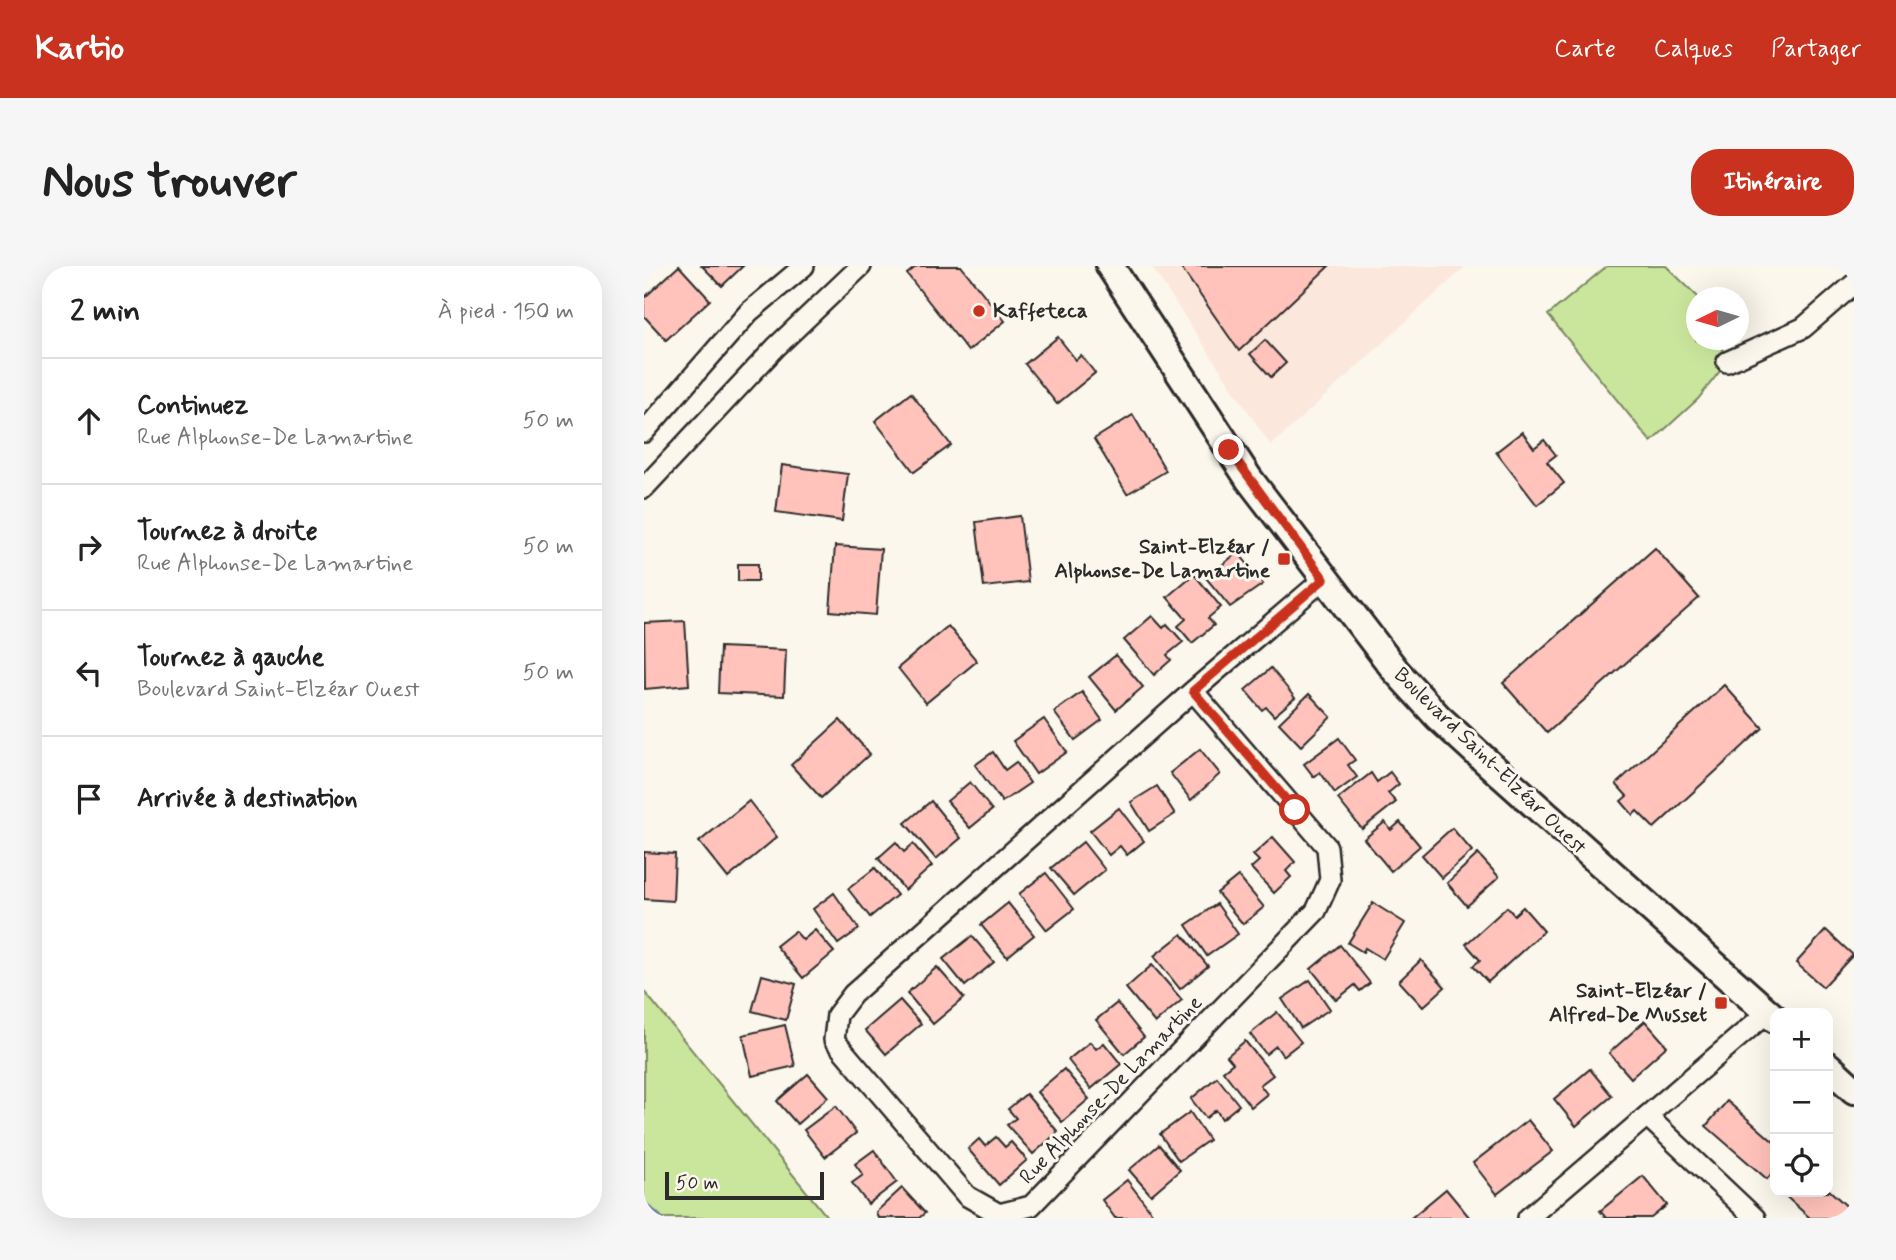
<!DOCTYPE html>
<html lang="fr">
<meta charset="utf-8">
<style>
:root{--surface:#fff;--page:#f6f6f6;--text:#222;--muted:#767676;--line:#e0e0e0;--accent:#c8321e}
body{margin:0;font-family:Mynerve,sans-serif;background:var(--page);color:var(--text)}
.controls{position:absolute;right:21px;bottom:21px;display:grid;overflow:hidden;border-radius:14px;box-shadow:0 7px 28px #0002}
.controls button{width:63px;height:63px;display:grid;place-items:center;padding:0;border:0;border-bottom:2px solid var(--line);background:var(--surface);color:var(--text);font:35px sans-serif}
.compass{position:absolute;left:1042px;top:21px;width:63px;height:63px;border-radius:50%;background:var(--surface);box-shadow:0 7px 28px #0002;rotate:265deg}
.scale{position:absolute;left:21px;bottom:18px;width:159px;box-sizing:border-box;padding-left:7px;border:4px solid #2b2b2b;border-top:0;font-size:19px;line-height:24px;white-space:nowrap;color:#2b2b2b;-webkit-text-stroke:5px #fbf7ec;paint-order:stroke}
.stop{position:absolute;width:21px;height:21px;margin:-16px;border:5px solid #c8321e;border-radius:50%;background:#fff}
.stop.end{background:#c8321e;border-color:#fff;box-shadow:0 2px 7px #0008}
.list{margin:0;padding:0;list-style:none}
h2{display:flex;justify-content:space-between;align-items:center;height:91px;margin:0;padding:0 28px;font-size:30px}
h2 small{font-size:23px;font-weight:400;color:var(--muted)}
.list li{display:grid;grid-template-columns:46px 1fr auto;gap:21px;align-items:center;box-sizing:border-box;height:126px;padding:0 28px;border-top:2px solid var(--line)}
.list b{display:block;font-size:26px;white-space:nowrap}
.list p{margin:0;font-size:23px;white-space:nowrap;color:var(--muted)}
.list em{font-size:23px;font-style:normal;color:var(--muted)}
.icon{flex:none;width:38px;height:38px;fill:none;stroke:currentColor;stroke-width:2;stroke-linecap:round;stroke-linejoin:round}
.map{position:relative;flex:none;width:1210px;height:952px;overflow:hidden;border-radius:28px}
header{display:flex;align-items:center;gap:42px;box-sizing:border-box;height:98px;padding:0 35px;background:var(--accent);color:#fff}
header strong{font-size:33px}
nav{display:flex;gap:38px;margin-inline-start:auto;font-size:24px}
.intro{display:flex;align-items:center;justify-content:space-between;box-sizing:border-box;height:168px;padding:0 42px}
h1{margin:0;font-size:49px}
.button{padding:18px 32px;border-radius:28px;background:var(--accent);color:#fff;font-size:24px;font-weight:700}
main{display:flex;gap:42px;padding:0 42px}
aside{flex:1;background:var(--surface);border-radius:28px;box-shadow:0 7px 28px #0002}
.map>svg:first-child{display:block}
.built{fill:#fce7dd}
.green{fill:#cae59c;stroke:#7a8864;stroke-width:2}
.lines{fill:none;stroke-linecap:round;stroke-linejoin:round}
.stream{stroke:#6d88a3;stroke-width:6}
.building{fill:#ffc3bb;stroke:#2b2b2b;stroke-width:2}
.street-casing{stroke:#2b2b2b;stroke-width:24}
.secondary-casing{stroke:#2b2b2b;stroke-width:32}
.street{stroke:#fbf7ec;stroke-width:19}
.secondary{stroke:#fbf7ec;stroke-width:26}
.route{stroke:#c8321e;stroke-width:9}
.poi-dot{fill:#c8321e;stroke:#fbf7ec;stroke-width:2.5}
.labels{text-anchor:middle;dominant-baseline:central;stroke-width:6;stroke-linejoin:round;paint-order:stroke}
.poi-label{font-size:21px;font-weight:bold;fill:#2b2b2b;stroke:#fbf7ec;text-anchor:end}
.street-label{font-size:21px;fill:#2b2b2b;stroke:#fbf7ec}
</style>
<header>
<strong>Kartio</strong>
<nav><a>Carte</a><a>Calques</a><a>Partager</a></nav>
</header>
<div class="intro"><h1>Nous trouver</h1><a class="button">Itinéraire</a></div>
<main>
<aside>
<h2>2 min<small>À pied · 150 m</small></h2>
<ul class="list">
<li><svg class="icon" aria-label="ahead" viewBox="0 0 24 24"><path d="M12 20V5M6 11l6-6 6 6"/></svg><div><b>Continuez</b><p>Rue Alphonse-De Lamartine</p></div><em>50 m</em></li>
<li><svg class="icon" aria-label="right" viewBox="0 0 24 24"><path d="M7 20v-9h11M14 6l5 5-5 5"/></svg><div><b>Tournez à droite</b><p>Rue Alphonse-De Lamartine</p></div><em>50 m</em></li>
<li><svg class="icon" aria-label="left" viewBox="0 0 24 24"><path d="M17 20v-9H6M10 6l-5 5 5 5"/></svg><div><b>Tournez à gauche</b><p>Boulevard Saint-Elzéar Ouest</p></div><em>50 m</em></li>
<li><svg class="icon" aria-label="arrive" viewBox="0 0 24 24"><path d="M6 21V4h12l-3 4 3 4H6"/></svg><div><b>Arrivée à destination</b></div></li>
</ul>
</aside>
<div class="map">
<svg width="1210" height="952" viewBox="0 0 1210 952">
<rect width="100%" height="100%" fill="#fbf7ec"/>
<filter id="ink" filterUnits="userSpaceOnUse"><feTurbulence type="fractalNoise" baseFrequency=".0143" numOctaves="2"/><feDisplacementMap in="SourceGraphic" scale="14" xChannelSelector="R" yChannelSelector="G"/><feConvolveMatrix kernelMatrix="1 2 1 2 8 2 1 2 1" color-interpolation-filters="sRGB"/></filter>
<g filter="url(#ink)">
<polygon class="built" points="507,0 822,0 627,180"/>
<g class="green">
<polygon points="963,0 1022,0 1054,31 1052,74 1075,74 1083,96 1054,133 1007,176 904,49"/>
<polygon points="0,725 184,952 0,952"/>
</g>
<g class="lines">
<polyline class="stream" points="0,938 16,952"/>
</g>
<g class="building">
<polygon points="35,0 66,34 22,74 0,50 0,32"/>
<polygon points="58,0 99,0 78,20"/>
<polygon points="273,0 317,0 361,55 324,85 263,8"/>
<polygon points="536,0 685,0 595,85"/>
<polygon points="414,71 432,94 437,89 451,107 413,138 381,98"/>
<polygon points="621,74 642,97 627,111 606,88"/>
<polygon points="267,127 307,179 270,206 231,155"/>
<polygon points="489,149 522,205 483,228 450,173"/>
<polygon points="878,166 890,182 900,174 912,189 903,196 920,217 893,239 852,186"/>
<polygon points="138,199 204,208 198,255 132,246"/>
<polygon points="376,250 384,316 340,321 332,256"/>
<polygon points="191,280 237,283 232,349 186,345"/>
<polygon points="1011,282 1055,332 903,467 859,417"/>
<polygon points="594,286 619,318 586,341 562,312"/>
<rect x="94" y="298" width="20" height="17"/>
<polygon points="550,308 577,341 564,352 570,359 548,377 534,360 542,353 523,331"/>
<polygon points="508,350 519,362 523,358 539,376 523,389 527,394 510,409 480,374"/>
<polygon points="41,355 45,419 1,423 0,357"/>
<polygon points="304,360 333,395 282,437 254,402"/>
<polygon points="76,381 142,384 140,430 74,427"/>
<polygon points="472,389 499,421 472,444 445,411"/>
<polygon points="627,402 651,432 630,450 622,441 618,444 601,424"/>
<polygon points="1080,419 1119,462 1010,562 993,545 989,549 977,535 983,530 972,518"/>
<polygon points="438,426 458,454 431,474 410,446"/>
<polygon points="665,428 687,451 657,480 635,457"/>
<polygon points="400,453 423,486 392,508 369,475"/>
<polygon points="196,454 226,488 177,532 147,499"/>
<polygon points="695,472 711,494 704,499 713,511 691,527 676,506 670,511 660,498"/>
<polygon points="556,483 576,508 547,534 526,507"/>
<polygon points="349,486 361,504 372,496 386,517 358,536 331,499"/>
<polygon points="746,506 755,518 744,527 752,536 718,563 694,533 727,507 733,516"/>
<polygon points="326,516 348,544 326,562 303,535"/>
<polygon points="513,520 531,548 505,565 487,536"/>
<polygon points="105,535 133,571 84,612 55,576"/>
<polygon points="287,535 317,572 292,593 261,557"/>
<polygon points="475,542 500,575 483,589 476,580 465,589 446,565"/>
<polygon points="741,556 747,564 756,556 776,580 747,605 720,573"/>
<polygon points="808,562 828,585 798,612 778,589"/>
<polygon points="629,571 651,596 642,605 647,611 630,627 607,602 615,595 609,589"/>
<polygon points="252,576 260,586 269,578 288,600 261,624 234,592"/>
<polygon points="439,576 461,604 430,629 407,602"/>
<polygon points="0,586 31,588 29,635 0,633"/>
<polygon points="834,588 855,611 823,640 803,617"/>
<polygon points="231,602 253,629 226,651 204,623"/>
<polygon points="402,607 430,643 403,664 375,628"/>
<polygon points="594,610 620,641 599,658 573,627"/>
<polygon points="190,627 215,663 194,678 169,643"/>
<polygon points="364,637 390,669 363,691 337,659"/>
<polygon points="729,637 761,657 739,693 721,682 719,686 704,677"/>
<polygon points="573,638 594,668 563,690 542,659"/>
<polygon points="863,641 870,649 879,641 900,665 844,716 829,700 836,694 822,678"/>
<polygon points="171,664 190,686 159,712 132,680 151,665 159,674"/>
<polygon points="1182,664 1209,689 1179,721 1152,697"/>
<polygon points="538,668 564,700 536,723 510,690"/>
<polygon points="328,670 350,696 321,720 299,693"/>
<polygon points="696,679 726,717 716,725 711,719 692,734 667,703"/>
<polygon points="777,694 801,721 779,741 755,715"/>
<polygon points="508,699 538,734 511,757 482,722"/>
<polygon points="293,701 320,732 289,758 263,727"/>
<polygon points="118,709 152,718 142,754 108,745"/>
<polygon points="666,714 686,743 657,762 638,733"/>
<polygon points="256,734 277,758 242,788 221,764"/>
<polygon points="473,737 500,771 480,788 452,754"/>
<polygon points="633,746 657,776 639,790 632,780 622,788 606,768"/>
<polygon points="1001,755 1023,780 987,812 965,787"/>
<polygon points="141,759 151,800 108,810 99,769"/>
<polygon points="601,775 629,809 616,819 623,828 607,841 579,805 589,797 583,790"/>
<polygon points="446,776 452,783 460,777 477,798 447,823 424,794"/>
<polygon points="420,803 445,833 418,856 393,826"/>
<polygon points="946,803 968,830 932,860 910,833"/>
<polygon points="164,808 184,831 153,858 133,835"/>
<polygon points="573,811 595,839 578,853 572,844 562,852 547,833"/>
<polygon points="382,828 414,866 389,888 363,859 372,852 364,843"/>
<polygon points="1083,835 1131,877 1131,904 1123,913 1062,860"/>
<polygon points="192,840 212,867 181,891 160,864"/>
<polygon points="546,846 565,874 535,895 516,868"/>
<polygon points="884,854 909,885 853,928 829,897"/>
<polygon points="352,871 361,881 367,876 383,894 355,919 324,883 335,873 341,880"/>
<polygon points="515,879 536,904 507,929 485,904"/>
<polygon points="230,884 253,916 224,938 208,917 219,909 211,898"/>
<polygon points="999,910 1023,939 1007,952 962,952 956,945"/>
<polygon points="483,914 509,948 504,952 471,952 458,934"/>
<polygon points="258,922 281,947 275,952 234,952 232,946"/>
<polygon points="802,923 826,952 767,952"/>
<polygon points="1184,923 1210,947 1210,952 1166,952 1138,927 1184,926"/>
</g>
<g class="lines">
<defs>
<g id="street">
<polyline points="1083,96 1159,62 1210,18"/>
<polyline points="0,166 105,46 160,0"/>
<polyline points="0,222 132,81 217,0"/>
<polyline points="549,425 683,581 686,614 672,645 387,940 355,948 323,930 190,774 193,749 209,728 549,425 680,313"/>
<polyline points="1003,850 1111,952"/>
<polyline points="884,952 1124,746"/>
</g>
<g id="secondary">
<polyline points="466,0 605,213 752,405 794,451 855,507 1131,753"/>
<polyline points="1184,800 1210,824"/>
</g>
</defs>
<use href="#street" class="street-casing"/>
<use href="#secondary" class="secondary-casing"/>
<use href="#street" class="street"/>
<use href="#secondary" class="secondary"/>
</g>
</g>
<g class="lines" filter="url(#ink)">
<polyline class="route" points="585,184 680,313 549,425 651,544"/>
</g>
<g class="poi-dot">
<circle cx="335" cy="45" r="7"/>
<rect x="633" y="286" width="14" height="14" rx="3.5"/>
<rect x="1070" y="730" width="14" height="14" rx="3.5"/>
</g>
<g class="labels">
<g class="poi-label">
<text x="349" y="45" text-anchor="start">Kaffeteca</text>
<text x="626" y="281">Saint-Elzéar /<tspan x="626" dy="24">Alphonse-De Lamartine</tspan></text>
<text x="1063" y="725">Saint-Elzéar /<tspan x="1063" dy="24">Alfred-De Musset</tspan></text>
</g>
<g class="street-label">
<text transform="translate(846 495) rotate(44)">Boulevard Saint-Elzéar Ouest</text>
<text transform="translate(467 824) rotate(-46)">Rue Alphonse-De Lamartine</text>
</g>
</g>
</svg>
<div class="controls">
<button>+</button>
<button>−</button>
<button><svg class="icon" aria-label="locate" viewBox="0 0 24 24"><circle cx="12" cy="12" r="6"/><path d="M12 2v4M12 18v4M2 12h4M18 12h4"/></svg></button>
</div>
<svg class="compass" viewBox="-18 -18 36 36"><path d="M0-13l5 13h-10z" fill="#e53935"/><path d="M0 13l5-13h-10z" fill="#767676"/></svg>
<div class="scale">50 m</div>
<div class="stop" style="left:651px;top:544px"></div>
<div class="stop end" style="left:585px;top:184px"></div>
</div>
</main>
